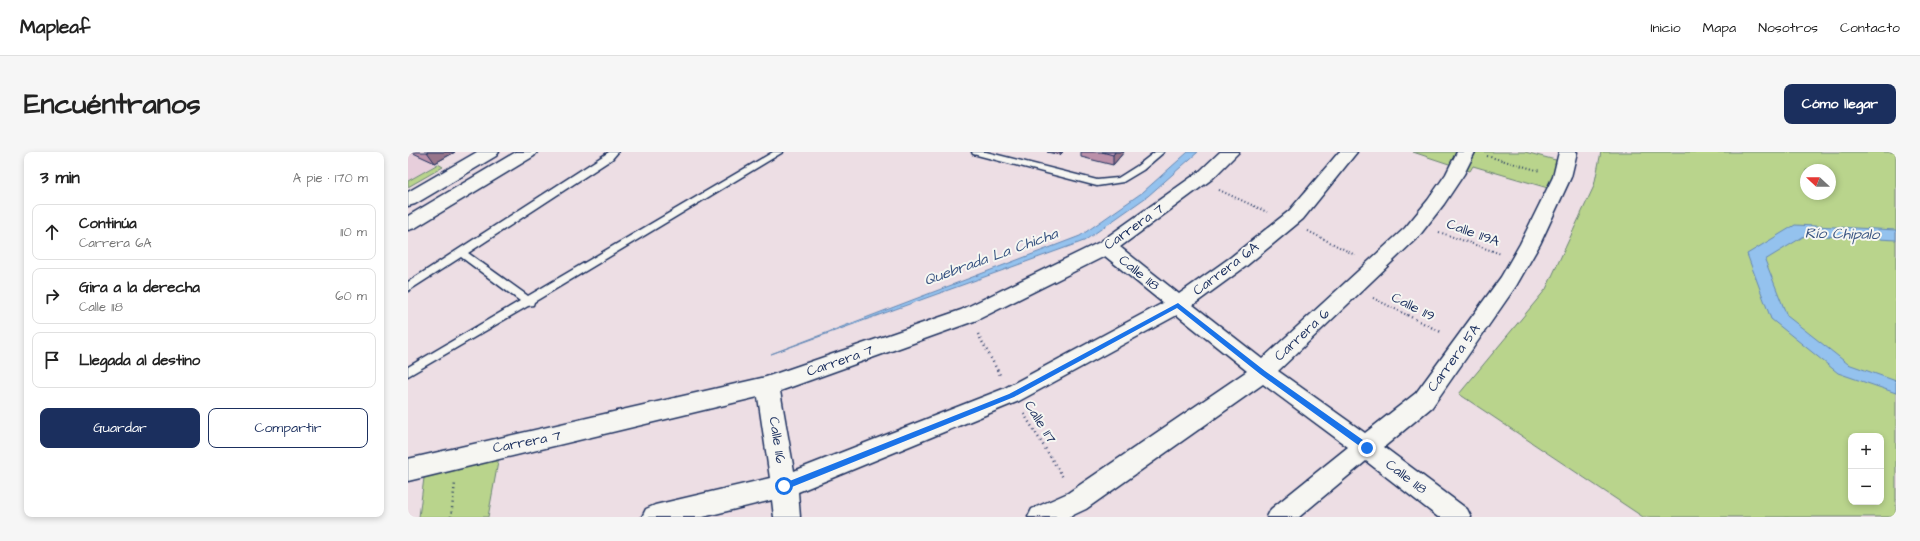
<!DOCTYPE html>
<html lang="es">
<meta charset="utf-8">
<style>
:root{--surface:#fff;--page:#f6f6f6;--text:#222;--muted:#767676;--line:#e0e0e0;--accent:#1b2f5e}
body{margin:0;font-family:"Architects Daughter",sans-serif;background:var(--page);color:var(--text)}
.controls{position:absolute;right:12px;bottom:12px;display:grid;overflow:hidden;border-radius:8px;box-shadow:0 2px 6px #0003}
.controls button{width:36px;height:36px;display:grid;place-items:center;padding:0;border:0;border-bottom:1px solid var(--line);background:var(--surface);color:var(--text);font:20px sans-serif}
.compass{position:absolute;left:1392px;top:12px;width:36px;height:36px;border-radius:50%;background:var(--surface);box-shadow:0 2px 6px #0003;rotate:292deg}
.stop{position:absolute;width:12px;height:12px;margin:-9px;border:3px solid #1a73e8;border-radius:50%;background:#fff}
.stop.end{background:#1a73e8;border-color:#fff;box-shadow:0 1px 4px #0008}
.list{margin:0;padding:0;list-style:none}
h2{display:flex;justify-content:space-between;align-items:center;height:52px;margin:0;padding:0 16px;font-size:17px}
h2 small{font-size:13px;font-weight:400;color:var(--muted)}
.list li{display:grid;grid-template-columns:26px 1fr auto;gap:12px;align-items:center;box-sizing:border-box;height:56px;margin:0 8px 8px;padding:0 8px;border:1px solid var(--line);border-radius:8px}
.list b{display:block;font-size:15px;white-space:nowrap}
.list p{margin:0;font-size:13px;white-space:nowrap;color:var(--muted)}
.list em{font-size:13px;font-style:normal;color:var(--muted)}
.actions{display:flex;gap:8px;padding:12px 16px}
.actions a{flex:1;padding:9px 0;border:1px solid var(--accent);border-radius:8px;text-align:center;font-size:14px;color:var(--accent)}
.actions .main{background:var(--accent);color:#fff}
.icon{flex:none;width:22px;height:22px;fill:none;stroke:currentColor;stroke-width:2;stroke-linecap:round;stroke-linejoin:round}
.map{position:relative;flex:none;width:1488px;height:365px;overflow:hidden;border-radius:8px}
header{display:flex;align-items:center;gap:24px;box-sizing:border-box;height:56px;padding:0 20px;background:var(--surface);border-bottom:1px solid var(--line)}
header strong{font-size:19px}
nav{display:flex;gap:22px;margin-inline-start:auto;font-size:14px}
.intro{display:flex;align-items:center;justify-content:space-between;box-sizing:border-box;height:96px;padding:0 24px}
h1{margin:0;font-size:28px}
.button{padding:10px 18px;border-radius:8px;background:var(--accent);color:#fff;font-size:14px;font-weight:700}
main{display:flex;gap:24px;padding:0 24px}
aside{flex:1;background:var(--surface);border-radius:8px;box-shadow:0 2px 6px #0003}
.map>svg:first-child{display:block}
.built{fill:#e7cedb}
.green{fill:#b9d48c;stroke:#6a8275;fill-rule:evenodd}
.water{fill:#94c2ee;stroke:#6487b4}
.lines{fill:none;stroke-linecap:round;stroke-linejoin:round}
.service-casing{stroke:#1b2f5e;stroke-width:3}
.minor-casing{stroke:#1b2f5e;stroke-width:3}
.primary-casing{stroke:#1b2f5e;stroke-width:3}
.path-far1{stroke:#1b2f5e;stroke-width:2;stroke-dasharray:1 2.5;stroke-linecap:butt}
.path{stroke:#1b2f5e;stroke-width:2.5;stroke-dasharray:1 3.5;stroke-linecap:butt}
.service{fill:#f6f6f2;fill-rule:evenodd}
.minor{fill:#f6f6f2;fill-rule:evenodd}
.primary{fill:#f6f6f2;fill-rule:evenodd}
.wall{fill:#bb90a9;stroke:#1b2f5e}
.shaded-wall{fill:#98758a;stroke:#1b2f5e}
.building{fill:#d9a7c5;stroke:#1b2f5e}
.route{fill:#1a73e8}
.labels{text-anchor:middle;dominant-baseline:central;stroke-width:4;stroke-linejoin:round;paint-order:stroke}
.street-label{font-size:14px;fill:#1b2f5e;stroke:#f6f6f2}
.water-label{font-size:15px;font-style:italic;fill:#395482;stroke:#f6f6f2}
</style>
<header>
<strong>Mapleaf</strong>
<nav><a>Inicio</a><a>Mapa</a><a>Nosotros</a><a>Contacto</a></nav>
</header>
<div class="intro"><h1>Encuéntranos</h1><a class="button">Cómo llegar</a></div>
<main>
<aside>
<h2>3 min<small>A pie · 170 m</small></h2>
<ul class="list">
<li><svg class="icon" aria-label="ahead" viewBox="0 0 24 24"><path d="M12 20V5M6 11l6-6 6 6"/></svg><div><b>Continúa</b><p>Carrera 6A</p></div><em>110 m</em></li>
<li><svg class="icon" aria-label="right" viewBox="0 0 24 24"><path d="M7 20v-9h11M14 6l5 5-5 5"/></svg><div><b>Gira a la derecha</b><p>Calle 118</p></div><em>60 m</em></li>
<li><svg class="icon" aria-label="arrive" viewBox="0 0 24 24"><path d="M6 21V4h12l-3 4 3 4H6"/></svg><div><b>Llegada al destino</b></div></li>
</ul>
<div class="actions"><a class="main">Guardar</a><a>Compartir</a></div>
</aside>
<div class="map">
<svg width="1488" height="365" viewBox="0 0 1488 365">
<rect width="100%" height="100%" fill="#eddee4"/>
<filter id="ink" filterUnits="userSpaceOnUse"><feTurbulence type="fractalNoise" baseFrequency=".025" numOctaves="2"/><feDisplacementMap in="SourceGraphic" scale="8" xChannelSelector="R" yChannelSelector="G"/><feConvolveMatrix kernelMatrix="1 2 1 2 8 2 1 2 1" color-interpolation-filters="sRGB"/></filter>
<g filter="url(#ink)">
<polygon class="built" points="0,0 47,0 0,29"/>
<g class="green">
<polygon points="1005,0 1117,0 1159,11 1150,39 1065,14 1062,19"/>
<path d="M1193,0h295v365h-253l-184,-123 87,-105 48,-103zM1398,18h24v24h-24zM1443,284h30v66h-30z"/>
<polygon points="30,12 35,15 0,35 0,29"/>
<polygon points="92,299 80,365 11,365 17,318"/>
</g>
<g class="water">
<polygon points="780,0 790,0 740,44 676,89 363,202 672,84 735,40"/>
<polygon points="1387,73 1488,78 1488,88 1398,83 1357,108 1379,164 1440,212 1488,229 1488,241 1430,221 1363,167 1339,102"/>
</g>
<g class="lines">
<defs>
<g id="service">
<polygon points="201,0 210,0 204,7 60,101 120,144 365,0 375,0 126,150 125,153 120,154 0,224 0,215 112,149 53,105 0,139 0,130"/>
<polygon points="564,0 578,0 689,28 710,26 729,14 747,0 756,0 735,18 715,30 689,34 565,2"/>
</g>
<path id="minor" d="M812,0h19l-27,27 -92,68 59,47 52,-37 58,-46 50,-59h18l-54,67 -58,48 -52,38 69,54 143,-131 23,-28 18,-26 11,-22h18l-11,22 -20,30 -25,32 -141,135 87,62 51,-40 85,-116 19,-33 33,-67 6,-25h18l-6,25 -31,67 -24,42 -84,121 -48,40 83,62 4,8h-33l-72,-56 -67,56h-32l4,-8 77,-62 -85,-63 -177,125 -17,8h-41l4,-8 36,-16 179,-122 -70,-56 -158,86 -221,91 2,25h-26l-2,-17 -69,17h-61l4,-8 9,-4 115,-27 -12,-81 -350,84v-22l358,-82 195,-67 139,-68 100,-71zM697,104l58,47 -160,86 -209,82 -14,-80 197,-71z"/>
<g id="primary">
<polygon points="69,0 91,0 88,4 7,52 0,54 0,40"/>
<polygon points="108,0 129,0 126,4 7,76 0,78 0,64"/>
</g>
</defs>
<use href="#service" class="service-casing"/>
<use href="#minor" class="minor-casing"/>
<use href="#primary" class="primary-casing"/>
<g class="path-far1">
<polyline points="1079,4 1132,19"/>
<polyline points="811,38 859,60"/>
<polyline points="900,79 947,103"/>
<polyline points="1031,80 1093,102"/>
<polyline points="965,146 1001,164"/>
</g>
<g class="path">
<polyline points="999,163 1035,181"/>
<polyline points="570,182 592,223"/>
<polyline points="616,262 656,327"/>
<polyline points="43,365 47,331"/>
</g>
<use href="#service" class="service"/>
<use href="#minor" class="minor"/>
<use href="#primary" class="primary"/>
</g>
<g class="wall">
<polygon points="3,0 47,0 27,11"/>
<polygon points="639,0 655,0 652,3"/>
<polygon points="673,0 716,0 705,13 673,5"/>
</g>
<g class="shaded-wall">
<polygon points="19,0 47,0 27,11"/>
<polygon points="652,0 655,0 652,3"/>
<polygon points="707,0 716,0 705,13 705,3"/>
</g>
<polygon class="building" points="694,0 707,0 705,3"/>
</g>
<polygon class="route" points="770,151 857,219 962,293 962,298 957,298 852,222 769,156 606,245 379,337 374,337 372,334 374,332 601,242"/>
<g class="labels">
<g class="street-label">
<text transform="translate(726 75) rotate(-35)">Carrera 7</text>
<text transform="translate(1065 81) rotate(20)">Calle 119A</text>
<text transform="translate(818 117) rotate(-37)">Carrera 6A</text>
<text transform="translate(731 121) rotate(39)">Calle 118</text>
<text transform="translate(1005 155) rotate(27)">Calle 119</text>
<text transform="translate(894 183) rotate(-43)">Carrera 6</text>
<text transform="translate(1046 206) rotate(-54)">Carrera 5A</text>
<text transform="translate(432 209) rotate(-19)">Carrera 7</text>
<text transform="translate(632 270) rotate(58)">Calle 117</text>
<text transform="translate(369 288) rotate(81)">Calle 116</text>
<text transform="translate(119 290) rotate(-11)">Carrera 7</text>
<text transform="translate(998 325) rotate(37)">Calle 118</text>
</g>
<g class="water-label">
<text transform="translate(1434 82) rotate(1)">Río Chipalo</text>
<text transform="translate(583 105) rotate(-20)">Quebrada La Chicha</text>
</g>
</g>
</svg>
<div class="controls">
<button>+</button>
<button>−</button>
</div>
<svg class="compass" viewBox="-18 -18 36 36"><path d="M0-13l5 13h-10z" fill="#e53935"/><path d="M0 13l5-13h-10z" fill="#767676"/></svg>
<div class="stop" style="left:376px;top:334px"></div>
<div class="stop end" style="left:959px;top:296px"></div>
</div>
</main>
